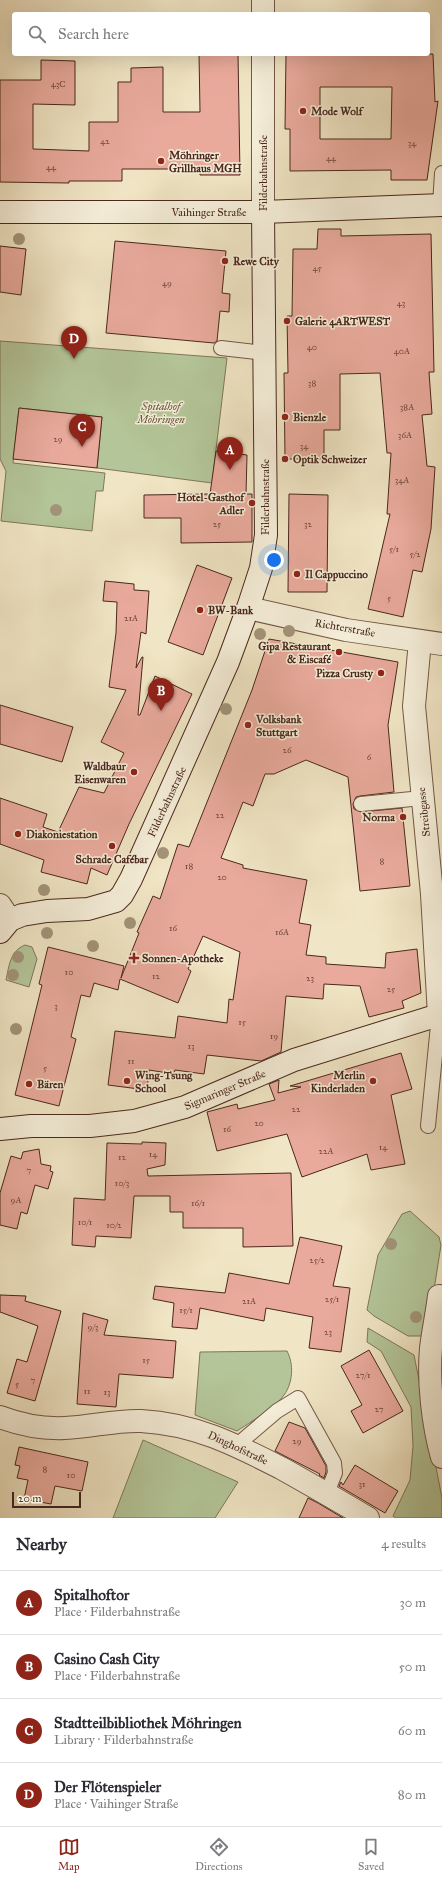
<!DOCTYPE html>
<meta charset="utf-8">
<style>
:root{--surface:#fff;--page:#f7f7f7;--text:#2b2b33;--muted:#7c7c81;--line:#e1e1e2;--accent:#8f2418}
body{margin:0;font-family:"IM FELL Great Primer",serif;background:var(--page);color:var(--text)}
.scale{position:absolute;left:12px;bottom:10px;width:69px;box-sizing:border-box;padding-left:4px;border:2px solid #4a281c;border-top:0;font-size:11px;line-height:14px;white-space:nowrap;color:#4a281c;-webkit-text-stroke:3px #f5eed9;paint-order:stroke}
.you{position:absolute;left:274px;top:560px;width:14px;height:14px;margin:-10px;border:3px solid #fff;border-radius:50%;background:#1a73e8;box-shadow:0 0 0 6px #1a73e833}
.badge{display:grid;place-items:center;width:26px;height:26px;border-radius:50%;background:var(--accent);color:#fff;font-size:13px;font-weight:700}
.pin{position:absolute;translate:-50% -33px;filter:drop-shadow(0 1px 2px #0008)}
.pin::after{content:'';position:absolute;top:21px;width:14px;height:12px;background:inherit;clip-path:polygon(0 0,100% 0,50% 100%)}
.list{margin:0;padding:0;list-style:none}
h2{display:flex;justify-content:space-between;align-items:center;height:52px;margin:0;padding:0 16px;font-size:17px}
h2 small{font-size:13px;font-weight:400;color:var(--muted)}
.list li{display:grid;grid-template-columns:26px 1fr auto;gap:12px;align-items:center;box-sizing:border-box;height:64px;padding:0 16px;border-top:1px solid var(--line)}
.list b{display:block;font-size:15px;white-space:nowrap}
.list p{margin:0;font-size:13px;white-space:nowrap;color:var(--muted)}
.list em{font-size:13px;font-style:normal;color:var(--muted)}
.icon{flex:none;width:22px;height:22px;fill:none;stroke:currentColor;stroke-width:2;stroke-linecap:round;stroke-linejoin:round}
.map{position:relative;flex:none;width:442px;height:1518px;overflow:hidden}
.search{position:absolute;background:var(--surface);box-shadow:0 4px 16px #0002;left:12px;right:12px;top:12px;height:44px;display:flex;align-items:center;gap:10px;box-sizing:border-box;padding:0 14px;border-radius:4px;color:var(--muted);font-size:15px}
.sheet{height:308px;background:var(--surface)}
nav{display:flex;justify-content:space-around;align-items:center;box-sizing:border-box;height:56px;border-top:1px solid var(--line);background:var(--surface);font-size:11px;color:var(--muted)}
nav a{display:grid;justify-items:center;gap:2px}
nav .on{color:var(--accent)}
.map>svg:first-child{display:block}
.green{fill:#b4c699;stroke:#7f775a}
.building{fill:#e9aa9c;stroke:#4a281c;fill-rule:evenodd}
.lines{fill:none;stroke-linecap:round;stroke-linejoin:round}
.lane-casing{stroke:#745746;stroke-width:16}
.street-casing{stroke:#745746;stroke-width:24}
.secondary-casing{stroke:#4a281c;stroke-width:24}
.lane{stroke:#f5eed9;stroke-width:14}
.street{stroke:#f5eed9;stroke-width:22}
.secondary{stroke:#f5eed9;stroke-width:22}
.tree{fill:#a39379}
.poi-dot{fill:#8f2418;stroke:#f5eed9;stroke-width:1.5}
.labels{text-anchor:middle;dominant-baseline:central;stroke-width:3;stroke-linejoin:round;paint-order:stroke}
.number-label{font-size:9px;fill:#72483c}
.poi-label{font-size:11px;font-weight:bold;fill:#4a281c;stroke:#f5eed9;text-anchor:start}
.street-label{font-size:11px;fill:#4a281c;stroke:#f5eed9}
.park-label{font-size:11px;font-style:italic;fill:#64503b;stroke:#f5eed9}
</style>
<div class="map">
<svg width="442" height="1518" viewBox="0 0 442 1518">
<rect width="100%" height="100%" fill="#f0e5c4"/>
<filter id="stains"><feTurbulence type="fractalNoise" baseFrequency=".005" numOctaves="4"/><feColorMatrix values="0 0 0 0 .2 0 0 0 0 .09 0 0 0 0 .02 0 0 0 .5 -.17"/></filter>
<radialGradient id="worn" r=".72"><stop offset=".6" stop-color="#630" stop-opacity="0"/><stop offset="1" stop-color="#630" stop-opacity=".3"/></radialGradient>
<g class="green">
<polygon points="0,341 227,358 212,483 97,468 102,417 19,408 13,463 105,473 103,491 96,491 92,531 1,521 6,471 0,459"/>
<path d="M25,945l7,2 5,12 -8,28 -23,-7c3,-14 4,-29 19,-35z"/>
<polygon points="410,1211 439,1237 441,1245 429,1322 421,1336 408,1336 374,1316 367,1310 378,1255 402,1214"/>
<polygon points="368,1328 414,1355 442,1498 442,1518 396,1518 393,1516 410,1480 413,1446 411,1407 381,1351 367,1342"/>
<path d="M287,1351c7,13 6,32 -3,44 -8,12 -35,28 -47,36l-42,-16 5,-63z"/>
<polygon points="143,1440 238,1482 215,1518 113,1518"/>
</g>
<g class="building">
<polygon points="199,54 238,54 240,175 200,175 200,169 122,169 122,181 69,181 69,183 0,182 0,80 41,80 41,60 75,61 75,105 33,104 33,149 89,151 89,122 118,122 118,82 131,82 131,68 163,67 163,112 200,112"/>
<path d="M286,54h147l2,48 3,-1 -11,79h-36v-10l-101,1v-42h-5zM320,87h72l-1,52h-71z"/>
<polygon points="318,229 341,229 341,236 431,234 434,372 429,372 432,414 422,415 427,466 435,467 431,529 422,572 413,570 403,617 368,609 390,514 387,514 391,453 387,453 380,373 340,374 340,430 324,430 324,459 285,459 284,373 288,373 287,316 292,316 293,249 317,249"/>
<polygon points="115,241 226,251 222,293 230,294 229,312 220,311 217,341 214,343 106,333"/>
<polygon points="0,246 26,249 21,295 0,292"/>
<polygon points="19,408 102,417 97,468 13,459"/>
<polygon points="216,451 247,455 246,494 252,494 252,542 181,543 181,518 144,518 144,495 210,494"/>
<polygon points="289,494 328,495 327,592 288,592"/>
<polygon points="197,565 232,578 203,655 168,642"/>
<polygon points="105,581 134,584 134,590 149,591 146,634 141,632 136,668 142,657 143,657 138,715 140,715 155,676 192,694 129,824 107,875 91,868 87,884 41,872 44,860 0,844 0,798 47,814 43,827 58,832 79,787 104,793 124,753 101,742 126,690 109,687 116,633 117,602 103,601"/>
<polygon points="269,639 398,662 388,725 394,792 360,796 356,797 353,804 354,809 361,812 402,808 410,886 360,891 348,777 306,760 274,774 265,774 253,806 243,802 221,858 243,865 243,868 307,880 299,923 311,925 306,955 326,957 326,964 385,968 386,953 417,949 421,993 402,1001 404,1008 369,1017 360,986 324,984 323,999 286,996 281,1052 261,1061 207,1055 204,1074 175,1070 174,1074 149,1070 147,1090 108,1085 115,1031 175,1038 178,1016 227,1023 229,999 233,1000 240,952 203,936 188,969 191,971 178,1003 120,979 118,990 94,983 90,997 81,995 71,1037 76,1039 59,1106 15,1095 42,985 39,984 48,947 124,966 121,978 139,933 137,932 153,896 160,899 178,844 189,847 252,690"/>
<polygon points="0,705 73,727 62,762 0,744"/>
<polygon points="401,1053 412,1089 391,1095 405,1164 371,1170 367,1154 302,1177 287,1134 217,1151 207,1112 237,1104 238,1109 275,1100 269,1084 279,1080 278,1093 301,1087 290,1086"/>
<polygon points="142,1142 166,1143 165,1165 147,1169 148,1176 291,1173 293,1246 243,1247 243,1228 183,1228 183,1212 170,1212 170,1196 134,1196 131,1238 96,1236 95,1247 72,1245 74,1198 105,1200 107,1143 142,1144"/>
<polygon points="39,1149 41,1164 51,1166 50,1171 53,1172 48,1189 35,1185 27,1214 21,1212 17,1229 0,1225 0,1193 11,1156 21,1159 23,1152"/>
<polygon points="300,1237 342,1246 333,1286 350,1288 341,1352 309,1348 313,1317 266,1308 264,1321 200,1308 197,1329 172,1327 174,1303 153,1299 155,1286 225,1293 229,1273 289,1284"/>
<polygon points="0,1295 26,1296 25,1301 61,1311 35,1401 7,1393 17,1359 27,1362 38,1326 0,1312"/>
<polygon points="83,1313 108,1320 104,1335 176,1341 173,1378 119,1374 116,1407 77,1404"/>
<polygon points="369,1350 403,1411 363,1433 351,1411 362,1405 341,1366"/>
<polygon points="289,1422 305,1428 326,1466 326,1472 324,1478 319,1475 320,1474 275,1451"/>
<polygon points="19,1447 88,1462 82,1491 55,1486 51,1504 24,1499 28,1480 17,1478 20,1466 15,1465"/>
<polygon points="355,1465 398,1491 385,1513 339,1486 341,1482 343,1485"/>
<polygon points="308,1498 318,1503 343,1518 299,1518"/>
</g>
<g class="lines">
<defs>
<g id="lane">
<polyline points="440,205 442,173"/>
<polyline points="221,348 264,353"/>
<polyline points="361,804 422,798"/>
<polyline points="428,1126 439,1015"/>
<polyline points="237,1445 277,1411 298,1398 334,1463 335,1473 327,1493"/>
</g>
<g id="street">
<polyline points="263,14 263,0"/>
<polyline points="263,54 263,212"/>
<polyline points="248,608 346,630 442,644"/>
<polyline points="420,641 414,706 432,894 439,1015"/>
<polyline points="0,905 10,920"/>
<path d="M439,1296c-2,17 -6,35 -8,52 -3,34 2,77 11,109"/>
<path d="M0,1417c21,8 43,12 65,11 26,-1 51,-8 76,-7 54,3 93,23 140,47 29,16 58,33 87,50"/>
</g>
<g id="secondary">
<polyline points="0,212 263,212 442,205"/>
<polyline points="0,932 10,920 22,915 47,911 88,909 116,901 122,895 131,879 228,662 248,608 261,568 266,535 263,212"/>
<polyline points="0,1129 31,1126 90,1126 134,1121 185,1107 294,1060 442,1014"/>
</g>
</defs>
<use href="#lane" class="lane-casing"/>
<use href="#street" class="street-casing"/>
<use href="#secondary" class="secondary-casing"/>
<use href="#lane" class="lane"/>
<use href="#street" class="street"/>
<use href="#secondary" class="secondary"/>
</g>
<g class="tree">
<circle cx="19" cy="239" r="6"/>
<circle cx="56" cy="510" r="6"/>
<circle cx="289" cy="631" r="6"/>
<circle cx="260" cy="634" r="6"/>
<circle cx="226" cy="709" r="6"/>
<circle cx="163" cy="853" r="6"/>
<circle cx="44" cy="890" r="6"/>
<circle cx="130" cy="923" r="6"/>
<circle cx="47" cy="933" r="6"/>
<circle cx="93" cy="946" r="6"/>
<circle cx="18" cy="957" r="6"/>
<circle cx="13" cy="975" r="6"/>
<circle cx="16" cy="1029" r="6"/>
<circle cx="391" cy="1244" r="6"/>
<circle cx="416" cy="1317" r="6"/>
</g>
<g class="poi-dot">
<circle cx="303" cy="111" r="4"/>
<circle cx="161" cy="161" r="4"/>
<circle cx="225" cy="261" r="4"/>
<circle cx="287" cy="321" r="4"/>
<circle cx="285" cy="417" r="4"/>
<circle cx="285" cy="459" r="4"/>
<circle cx="252" cy="503" r="4"/>
<circle cx="297" cy="574" r="4"/>
<circle cx="200" cy="610" r="4"/>
<circle cx="339" cy="652" r="4"/>
<circle cx="381" cy="673" r="4"/>
<circle cx="248" cy="725" r="4"/>
<circle cx="134" cy="772" r="4"/>
<circle cx="403" cy="817" r="4"/>
<circle cx="18" cy="834" r="4"/>
<circle cx="112" cy="846" r="4"/>
<path d="M132 952h4v4h4v4h-4v4h-4v-4h-4v-4h4z"/>
<circle cx="127" cy="1081" r="4"/>
<circle cx="373" cy="1081" r="4"/>
<circle cx="29" cy="1084" r="4"/>
</g>
<g class="labels">
<g class="number-label">
<text x="58" y="83">43C</text>
<text x="105" y="140">42</text>
<text x="412" y="142">34</text>
<text x="331" y="157">44</text>
<text x="51" y="166">44</text>
<text x="317" y="267">45</text>
<text x="167" y="282">49</text>
<text x="401" y="302">43</text>
<text x="312" y="346">40</text>
<text x="402" y="350">40A</text>
<text x="312" y="382">38</text>
<text x="407" y="406">38A</text>
<text x="405" y="434">36A</text>
<text x="58" y="438">29</text>
<text x="304" y="445">34</text>
<text x="402" y="479">34A</text>
<text x="217" y="523">25</text>
<text x="308" y="523">32</text>
<text x="394" y="548">5/1</text>
<text x="415" y="553">5/2</text>
<text x="389" y="597">5</text>
<text x="131" y="617">21A</text>
<text x="287" y="749">26</text>
<text x="369" y="756">6</text>
<text x="220" y="814">22</text>
<text x="382" y="860">8</text>
<text x="189" y="865">18</text>
<text x="222" y="876">20</text>
<text x="173" y="927">16</text>
<text x="282" y="931">16A</text>
<text x="69" y="971">10</text>
<text x="156" y="975">12</text>
<text x="310" y="977">23</text>
<text x="391" y="988">25</text>
<text x="56" y="1005">3</text>
<text x="242" y="1021">15</text>
<text x="274" y="1035">19</text>
<text x="191" y="1045">13</text>
<text x="131" y="1060">11</text>
<text x="45" y="1067">5</text>
<text x="296" y="1108">22</text>
<text x="259" y="1122">20</text>
<text x="227" y="1128">16</text>
<text x="383" y="1146">14</text>
<text x="326" y="1150">22A</text>
<text x="153" y="1153">14</text>
<text x="122" y="1156">12</text>
<text x="29" y="1169">7</text>
<text x="122" y="1182">10/3</text>
<text x="16" y="1199">9A</text>
<text x="198" y="1202">16/1</text>
<text x="85" y="1221">10/1</text>
<text x="114" y="1224">10/2</text>
<text x="317" y="1259">25/2</text>
<text x="332" y="1298">25/1</text>
<text x="249" y="1300">21A</text>
<text x="186" y="1309">15/1</text>
<text x="93" y="1326">9/3</text>
<text x="328" y="1331">23</text>
<text x="146" y="1359">15</text>
<text x="363" y="1374">27/1</text>
<text x="33" y="1379">7</text>
<text x="17" y="1383">5</text>
<text x="87" y="1390">11</text>
<text x="107" y="1391">13</text>
<text x="379" y="1408">27</text>
<text x="297" y="1440">29</text>
<text x="45" y="1468">8</text>
<text x="71" y="1474">10</text>
<text x="362" y="1483">31</text>
</g>
<g class="poi-label">
<text x="311" y="111">Mode Wolf</text>
<text x="169" y="155">Möhringer<tspan x="169" dy="13">Grillhaus MGH</tspan></text>
<text x="233" y="261">Rewe City</text>
<text x="295" y="321">Galerie 4ARTWEST</text>
<text x="293" y="417">Bienzle</text>
<text x="293" y="459">Optik Schweizer</text>
<text x="244" y="497" text-anchor="end">Hotel-Gasthof<tspan x="244" dy="13">Adler</tspan></text>
<text x="305" y="574">Il Cappuccino</text>
<text x="208" y="610">BW-Bank</text>
<text x="331" y="646" text-anchor="end">Gipa Restaurant<tspan x="331" dy="13">&amp; Eiscafé</tspan></text>
<text x="373" y="673" text-anchor="end">Pizza Crusty</text>
<text x="256" y="719">Volksbank<tspan x="256" dy="13">Stuttgart</tspan></text>
<text x="126" y="766" text-anchor="end">Waldbaur<tspan x="126" dy="13">Eisenwaren</tspan></text>
<text x="395" y="817" text-anchor="end">Norma</text>
<text x="26" y="834">Diakoniestation</text>
<text x="112" y="859" text-anchor="middle">Schrade Cafébar</text>
<text x="142" y="958">Sonnen-Apotheke</text>
<text x="135" y="1075">Wing-Tsung<tspan x="135" dy="13">School</tspan></text>
<text x="365" y="1075" text-anchor="end">Merlin<tspan x="365" dy="13">Kinderladen</tspan></text>
<text x="37" y="1084">Bären</text>
</g>
<g class="street-label">
<text transform="translate(263 173) rotate(-90)">Filderbahnstraße</text>
<text x="209" y="212">Vaihinger Straße</text>
<text transform="translate(265 497) rotate(-90)">Filderbahnstraße</text>
<text transform="translate(345 628) rotate(10)">Richterstraße</text>
<text transform="translate(167 802) rotate(-65)">Filderbahnstraße</text>
<text transform="translate(424 812) rotate(-96)">Streibgasse</text>
<text transform="translate(225 1090) rotate(-23)">Sigmaringer Straße</text>
<text transform="translate(238 1448) rotate(25)">Dinghofstraße</text>
</g>
<g class="park-label">
<text x="161" y="406">Spitalhof<tspan x="161" dy="13">Möhringen</tspan></text>
</g>
</g>
<rect width="100%" height="100%" filter="url(#stains)"/>
<rect width="100%" height="100%" fill="url(#worn)"/>
</svg>
<div class="scale">20 m</div>
<div class="you"></div>
<div class="pin badge" style="left:230px;top:470px">A</div>
<div class="pin badge" style="left:161px;top:711px">B</div>
<div class="pin badge" style="left:82px;top:447px">C</div>
<div class="pin badge" style="left:74px;top:359px">D</div>
<div class="search"><svg class="icon" aria-label="search" viewBox="0 0 24 24"><circle cx="10" cy="10" r="6"/><path d="M15 15l6 6"/></svg>Search here</div>
</div>
<section class="sheet">
<h2>Nearby<small>4 results</small></h2>
<ul class="list">
<li><span class="badge">A</span><div><b>Spitalhoftor</b><p>Place · Filderbahnstraße</p></div><em>30 m</em></li>
<li><span class="badge">B</span><div><b>Casino Cash City</b><p>Place · Filderbahnstraße</p></div><em>50 m</em></li>
<li><span class="badge">C</span><div><b>Stadtteilbibliothek Möhringen</b><p>Library · Filderbahnstraße</p></div><em>60 m</em></li>
<li><span class="badge">D</span><div><b>Der Flötenspieler</b><p>Place · Vaihinger Straße</p></div><em>80 m</em></li>
</ul>
</section>
<nav>
<a class="on"><svg class="icon" aria-label="map" viewBox="0 0 24 24"><path d="M3 6l6-2 6 2 6-2v14l-6 2-6-2-6 2zM9 4v14M15 6v14"/></svg>Map</a>
<a><svg class="icon" aria-label="directions" viewBox="0 0 24 24"><path d="M12 3l9 9-9 9-9-9zM9 14v-3h6M13 9l2 2-2 2"/></svg>Directions</a>
<a><svg class="icon" aria-label="saved" viewBox="0 0 24 24"><path d="M7 4h10v16l-5-4-5 4z"/></svg>Saved</a>
</nav>
